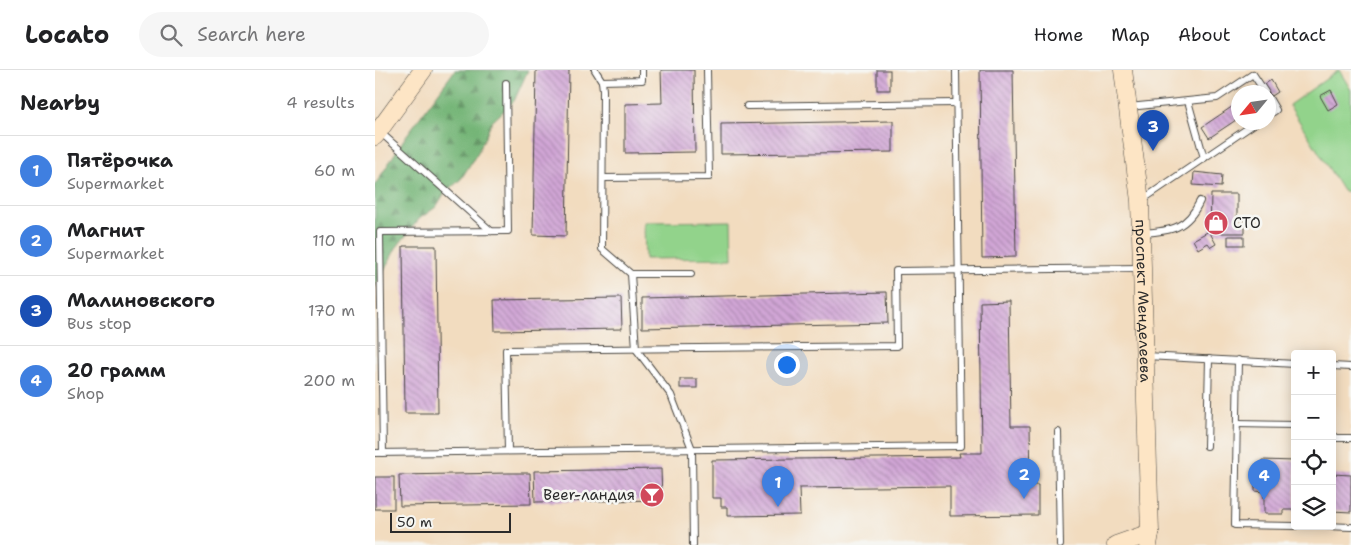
<!DOCTYPE html>
<meta charset="utf-8">
<style>
:root{--surface:#fff;--page:#f6f6f6;--text:#202124;--muted:#757577;--line:#e0e0e0;--accent:#d93025}
body{margin:0;font-family:"Shantell Sans",sans-serif;background:var(--page);color:var(--text)}
.controls{position:absolute;right:15px;bottom:15px;display:grid;overflow:hidden;border-radius:5px;box-shadow:0 2px 12px #0003}
.controls button{width:45px;height:45px;display:grid;place-items:center;padding:0;border:0;border-bottom:1px solid var(--line);background:var(--surface);color:var(--text);font:25px sans-serif}
.compass{position:absolute;left:856px;top:15px;width:45px;height:45px;border-radius:50%;background:var(--surface);box-shadow:0 2px 12px #0003;rotate:241deg}
.scale{position:absolute;left:15px;bottom:12px;width:121px;box-sizing:border-box;padding-left:5px;border:2px solid #2b2b2b;border-top:0;font-size:14px;line-height:18px;white-space:nowrap;color:#2b2b2b;-webkit-text-stroke:4px #f6f6f2;paint-order:stroke}
.you{position:absolute;left:411px;top:294px;width:18px;height:18px;margin:-12px;border:4px solid #fff;border-radius:50%;background:#1a73e8;box-shadow:0 0 0 8px #1a73e833}
.badge{display:grid;place-items:center;width:32px;height:32px;border-radius:50%;background:var(--accent);color:#fff;font-size:16px;font-weight:700}
.pin{position:absolute;translate:-50% -41px;filter:drop-shadow(0 1px 2px #0008)}
.pin::after{content:'';position:absolute;top:26px;width:18px;height:15px;background:inherit;clip-path:polygon(0 0,100% 0,50% 100%)}
.list{margin:0;padding:0;list-style:none}
h2{display:flex;justify-content:space-between;align-items:center;height:65px;margin:0;padding:0 20px;font-size:21px}
h2 small{font-size:16px;font-weight:400;color:var(--muted)}
.list li{display:grid;grid-template-columns:32px 1fr auto;gap:15px;align-items:center;box-sizing:border-box;height:70px;padding:0 20px;border-top:1px solid var(--line)}
.list b{display:block;font-size:19px;white-space:nowrap}
.list p{margin:0;font-size:16px;white-space:nowrap;color:var(--muted)}
.list em{font-size:16px;font-style:normal;color:var(--muted)}
.icon{flex:none;width:28px;height:28px;fill:none;stroke:currentColor;stroke-width:2;stroke-linecap:round;stroke-linejoin:round}
.map{position:relative;flex:none;width:976px;height:475px;overflow:hidden}
header{display:flex;align-items:center;gap:30px;box-sizing:border-box;height:70px;padding:0 25px;background:var(--surface);border-bottom:1px solid var(--line)}
header strong{font-size:24px}
nav{display:flex;gap:28px;margin-inline-start:auto;font-size:18px}
.search{width:350px;height:45px;background:var(--page);display:flex;align-items:center;gap:12px;box-sizing:border-box;padding:0 18px;border-radius:28px;color:var(--muted);font-size:19px}
main{display:flex}
aside{flex:1;background:var(--surface)}
.map>svg:first-child{display:block}
.green{fill:#92d38b;stroke:#5e7f5b}
.forest{fill:url(#forest-firs);stroke:#507051}
.building{fill:url(#building-back-hatch)}
.lines{fill:none;stroke-linecap:round;stroke-linejoin:round}
.lane-casing{stroke:#494641;stroke-width:8}
.secondary-casing{stroke:#494641;stroke-width:19}
.lane{stroke:#fff;stroke-width:6}
.secondary{stroke:#fde5c5;stroke-width:18}
.labels{text-anchor:middle;dominant-baseline:central;stroke-width:5;stroke-linejoin:round;paint-order:stroke}
.poi-label{font-size:15px;fill:#2b2b2b;stroke:#f6f6f2;text-anchor:start}
.street-label{font-size:15px;fill:#2b2b2b;stroke:#f6f6f2}
</style>
<header>
<strong>Locato</strong>
<div class="search"><svg class="icon" aria-label="search" viewBox="0 0 24 24"><circle cx="10" cy="10" r="6"/><path d="M15 15l6 6"/></svg>Search here</div>
<nav><a>Home</a><a>Map</a><a>About</a><a>Contact</a></nav>
</header>
<main>
<aside>
<h2>Nearby<small>4 results</small></h2>
<ul class="list">
<li><span class="badge" style="background:#3f7fe0">1</span><div><b>Пятёрочка</b><p>Supermarket</p></div><em>60 m</em></li>
<li><span class="badge" style="background:#3f7fe0">2</span><div><b>Магнит</b><p>Supermarket</p></div><em>110 m</em></li>
<li><span class="badge" style="background:#1a4fb4">3</span><div><b>Малиновского</b><p>Bus stop</p></div><em>170 m</em></li>
<li><span class="badge" style="background:#3f7fe0">4</span><div><b>20 грамм</b><p>Shop</p></div><em>200 m</em></li>
</ul>
</aside>
<div class="map">
<svg width="976" height="475" viewBox="0 0 976 475">
<defs>
<pattern id="forest-firs" width="22" height="20" patternUnits="userSpaceOnUse" patternTransform="scale(1.25)"><rect width="22" height="20" fill="#75b577"/><path d="M5 1l3.5 6h-7zM16 11l3.5 6h-7z" fill="#609362"/></pattern>
<pattern id="building-back-hatch" width="6" height="6" patternUnits="userSpaceOnUse" patternTransform="scale(1.25)"><rect width="6" height="6" fill="#d1a6d6"/><path d="M-1 5l2 2M0 0l6 6M5-1l2 2" fill="none" stroke="#aa87ae"/></pattern>
</defs>
<rect width="100%" height="100%" fill="#f6f6f2"/>
<filter id="ink" filterUnits="userSpaceOnUse"><feTurbulence type="fractalNoise" baseFrequency=".02" numOctaves="2"/><feDisplacementMap in="SourceGraphic" scale="10" xChannelSelector="R" yChannelSelector="G"/><feConvolveMatrix kernelMatrix="1 2 1 2 8 2 1 2 1" color-interpolation-filters="sRGB"/></filter>
<filter id="wash" filterUnits="userSpaceOnUse"><feTurbulence type="fractalNoise" baseFrequency=".0096" numOctaves="4" result="noise"/><feDisplacementMap in="SourceGraphic" scale="20" xChannelSelector="R" yChannelSelector="G"/><feGaussianBlur stdDeviation="1.12" result="paint"/><feColorMatrix in="noise" values="0 0 0 0 0 0 0 0 0 0 0 0 0 0 0 0 0 1.4 0 .05"/><feComposite in="paint" operator="in"/></filter>
<g filter="url(#wash)">
<rect width="100%" height="100%" fill="#f2dcbf"/>
<g class="green">
<polygon points="964,0 976,20 976,122 968,121 914,35"/>
<polygon points="356,151 357,188 270,189 269,152"/>
</g>
<polygon class="forest" points="80,0 153,0 139,31 117,52 103,82 86,109 69,124 61,137 44,149 21,178 0,218 0,115 31,66"/>
<g id="blocks">
<g class="building">
<polygon points="161,0 194,0 191,166 158,165"/>
<polygon points="286,0 319,0 320,82 250,83 250,34 287,33"/>
<rect x="502" y="0" width="13" height="20"/>
<polygon points="605,0 638,0 641,187 607,188"/>
<polygon points="896,10 903,22 894,28 894,22 878,22"/>
<polygon points="956,20 963,34 953,40 945,26"/>
<polygon points="864,32 864,48 834,68 827,57"/>
<polygon points="518,51 518,82 346,84 346,54"/>
<polygon points="819,102 847,105 846,117 818,115"/>
<polygon points="836,124 862,124 862,150 870,150 870,163 835,163"/>
<polygon points="834,161 841,174 836,177 833,173 823,179 818,170"/>
<rect x="853" y="166" width="16" height="9"/>
<polygon points="28,176 61,176 63,343 30,343"/>
<polygon points="512,222 513,253 267,258 267,228"/>
<polygon points="246,228 247,259 120,261 119,230"/>
<polygon points="634,231 636,356 655,356 656,415 663,415 663,445 575,446 575,416 424,418 425,445 352,446 352,437 346,437 346,428 337,428 337,390 585,387 584,383 607,383 605,232"/>
<rect x="305" y="309" width="17" height="9"/>
<polygon points="887,390 920,391 920,440 908,440 908,444 889,444 889,422 880,421 880,402 886,402"/>
<polygon points="286,399 287,430 160,432 159,401"/>
<polygon points="133,403 155,403 156,434 25,436 24,405"/>
<polygon points="957,404 976,405 976,442 957,441"/>
<rect x="0" y="407" width="19" height="32"/>
</g>
</g>
</g>
<g filter="url(#ink)">
<use href="#blocks" fill-opacity="0" stroke="#494641" stroke-width="1"/>
<g class="lines">
<defs>
<g id="lane">
<polyline points="220,0 227,11 228,20 227,179 256,204 261,279 296,325 317,379 318,475"/>
<polyline points="227,11 267,10 267,0"/>
<polyline points="894,28 901,40 894,45"/>
<polyline points="813,31 829,88"/>
<polyline points="372,36 581,33"/>
<polyline points="754,37 842,28 878,4 890,22"/>
<polyline points="5,62 116,161"/>
<polyline points="229,108 334,107 332,0"/>
<polyline points="767,130 882,52"/>
<path d="M768,163c28,-2 44,-4 57,-32"/>
<polyline points="256,204 316,204"/>
<polyline points="771,286 920,294"/>
<polyline points="863,290 860,455 920,456"/>
<polyline points="957,296 976,297"/>
<polyline points="862,354 920,355"/>
<polyline points="683,362 685,475"/>
<polyline points="957,364 962,368 976,368"/>
<polyline points="832,376 834,289"/>
<polyline points="133,381 131,280 522,276 521,201 766,198"/>
<polyline points="0,383 586,376 581,0"/>
<polyline points="8,383 5,162 133,161 131,13"/>
<polyline points="950,456 976,457"/>
</g>
<g id="secondary">
<path id="s1" d="M748,0l17,131 10,332 -2,12"/>
<polyline points="0,66 48,0"/>
<polyline points="741,475 775,463"/>
</g>
</defs>
<use href="#lane" class="lane-casing"/>
<use href="#secondary" class="secondary-casing"/>
<use href="#lane" class="lane"/>
<use href="#secondary" class="secondary"/>
</g>
</g>
<defs>
<symbol id="shop-disc" viewBox="-11 -11 22 22"><circle r="9.5" fill="#d1495b" stroke="#f6f6f2"/><path d="M-5-2.5h2.3a2.7 3.5 0 0 1 5.4 0H5L5.5 6h-11ZM-1.5-2.5h3a1.5 2.3 0 0 0-3 0Z" fill="#fff"/></symbol>
<symbol id="bar-disc" viewBox="-11 -11 22 22"><circle r="9.5" fill="#d1495b" stroke="#f6f6f2"/><path d="M-6-5H6L.8 .8V4.5H3.5V6h-7V4.5H-.8V.8Z" fill="#fff"/></symbol>
</defs>
<g fill-rule="evenodd">
<use href="#shop-disc" x="827" y="139" width="28" height="28"/>
<use href="#bar-disc" x="263" y="411" width="28" height="28"/>
</g>
<g class="labels">
<g class="poi-label">
<text x="858" y="153">СТО</text>
<text x="260" y="425" text-anchor="end">Beer-ландия</text>
</g>
<g class="street-label">
<text stroke="none"><textPath href="#s1" startOffset="232">проспект Менделеева</textPath></text>
</g>
</g>
</svg>
<div class="controls">
<button>+</button>
<button>−</button>
<button><svg class="icon" aria-label="locate" viewBox="0 0 24 24"><circle cx="12" cy="12" r="6"/><path d="M12 2v4M12 18v4M2 12h4M18 12h4"/></svg></button>
<button><svg class="icon" aria-label="layers" viewBox="0 0 24 24"><path d="M12 4l9 5-9 5-9-5zM3 14l9 5 9-5"/></svg></button>
</div>
<svg class="compass" viewBox="-18 -18 36 36"><path d="M0-13l5 13h-10z" fill="#e53935"/><path d="M0 13l5-13h-10z" fill="#757577"/></svg>
<div class="scale">50 m</div>
<div class="you"></div>
<div class="pin badge" style="left:403px;top:437px;background:#3f7fe0">1</div>
<div class="pin badge" style="left:649px;top:429px;background:#3f7fe0">2</div>
<div class="pin badge" style="left:778px;top:81px;background:#1a4fb4">3</div>
<div class="pin badge" style="left:889px;top:430px;background:#3f7fe0">4</div>
</div>
</main>
